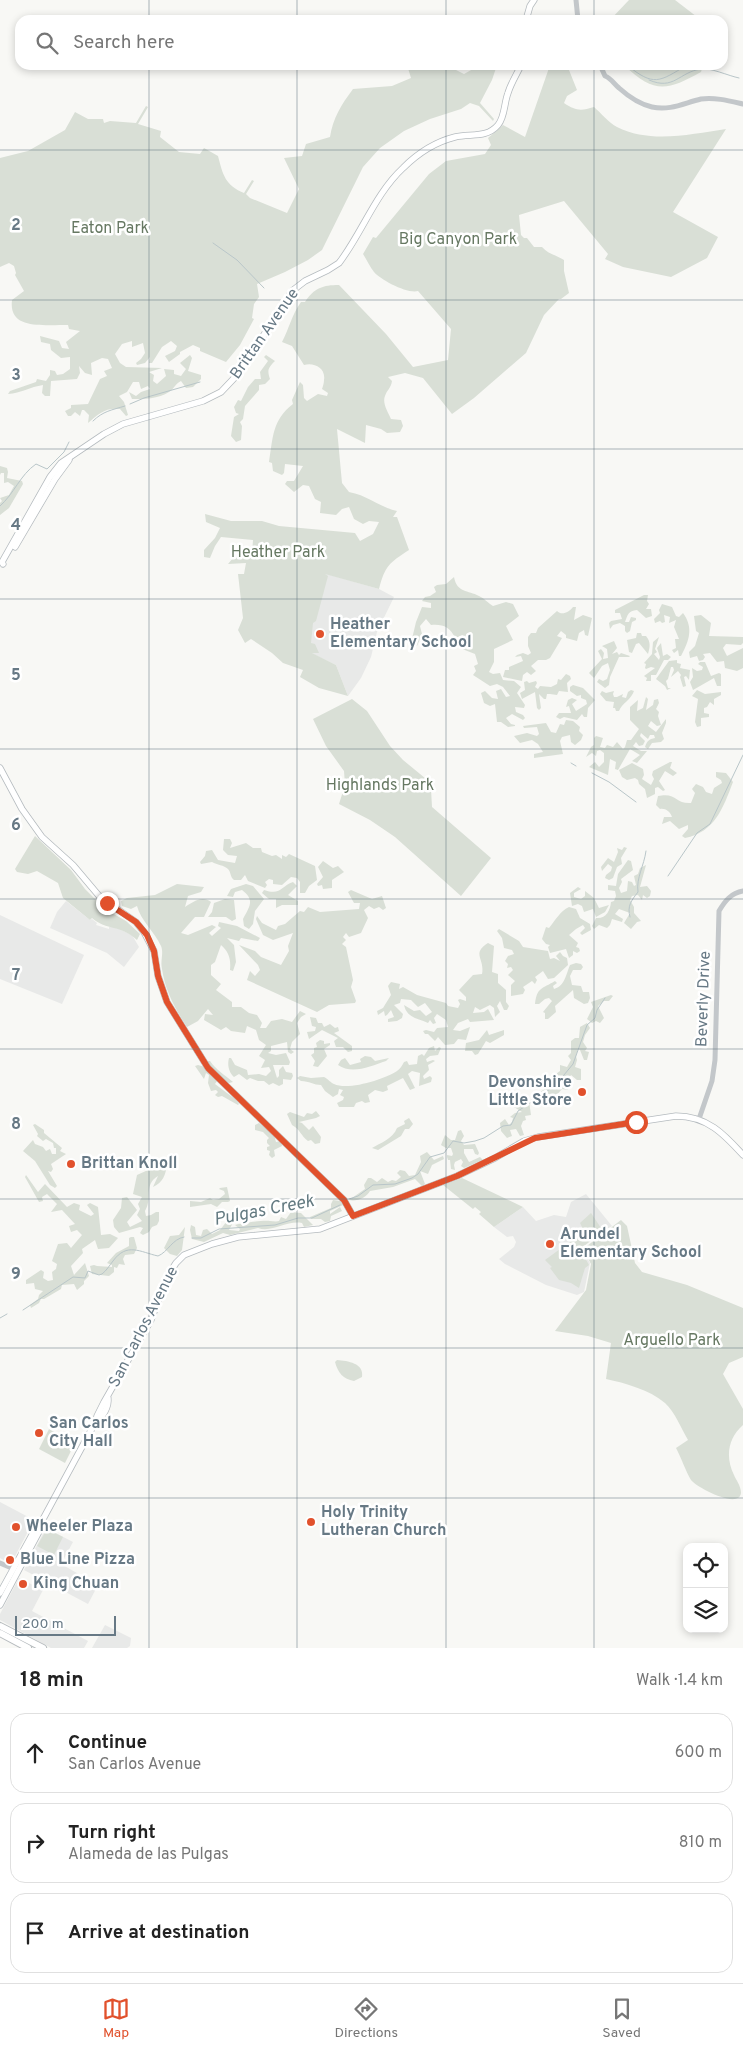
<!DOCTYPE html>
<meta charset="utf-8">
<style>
:root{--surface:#fff;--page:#f2f2f2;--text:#222;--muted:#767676;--line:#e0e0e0;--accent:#e1512c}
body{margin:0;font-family:Overpass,sans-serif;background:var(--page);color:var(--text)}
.controls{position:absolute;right:15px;bottom:15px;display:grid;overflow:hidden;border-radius:10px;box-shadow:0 2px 8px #0003}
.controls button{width:45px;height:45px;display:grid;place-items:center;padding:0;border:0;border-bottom:1px solid var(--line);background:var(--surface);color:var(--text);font:25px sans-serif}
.scale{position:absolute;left:15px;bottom:12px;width:101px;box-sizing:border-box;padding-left:5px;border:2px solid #677985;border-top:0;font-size:14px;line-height:18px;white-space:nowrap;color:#677985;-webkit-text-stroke:4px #fff;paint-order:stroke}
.stop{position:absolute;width:15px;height:15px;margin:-11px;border:4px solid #e1512c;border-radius:50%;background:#fff}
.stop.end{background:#e1512c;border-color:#fff;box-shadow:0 1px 5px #0008}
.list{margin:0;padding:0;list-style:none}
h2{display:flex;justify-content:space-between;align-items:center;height:65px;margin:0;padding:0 20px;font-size:21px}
h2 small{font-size:16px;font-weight:400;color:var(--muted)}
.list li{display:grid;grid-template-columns:32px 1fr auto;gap:15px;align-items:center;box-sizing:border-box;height:80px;margin:0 10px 10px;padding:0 10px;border:1px solid var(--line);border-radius:15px}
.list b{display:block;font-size:19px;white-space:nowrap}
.list p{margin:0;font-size:16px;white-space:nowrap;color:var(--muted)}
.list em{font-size:16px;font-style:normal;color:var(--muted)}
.icon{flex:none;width:28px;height:28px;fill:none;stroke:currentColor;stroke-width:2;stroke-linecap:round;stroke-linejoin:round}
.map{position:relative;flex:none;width:743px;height:1648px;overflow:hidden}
.search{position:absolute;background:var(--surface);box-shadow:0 2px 8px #0003;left:15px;right:15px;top:15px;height:55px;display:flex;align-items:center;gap:12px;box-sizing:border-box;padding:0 18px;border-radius:15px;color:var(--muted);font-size:19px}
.sheet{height:335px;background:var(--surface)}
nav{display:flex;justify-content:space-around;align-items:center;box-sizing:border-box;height:70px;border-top:1px solid var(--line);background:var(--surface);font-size:14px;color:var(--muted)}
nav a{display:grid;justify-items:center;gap:2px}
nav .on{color:var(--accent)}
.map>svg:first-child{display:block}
.built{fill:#e8e9e8}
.green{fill:#d9dfd6}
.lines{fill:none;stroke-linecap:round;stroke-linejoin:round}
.stream{stroke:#b9c6c9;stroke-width:1}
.secondary-casing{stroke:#b5bbbf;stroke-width:7}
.primary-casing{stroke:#b6bbbe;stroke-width:8}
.tertiary{stroke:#c3c7ca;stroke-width:5}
.secondary{stroke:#fff;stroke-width:5.5}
.primary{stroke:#fff;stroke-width:6}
.route{stroke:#e1512c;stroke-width:6}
.grid{fill:none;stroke:#677985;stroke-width:1;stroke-opacity:0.55}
.poi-dot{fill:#e1512c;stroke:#fff;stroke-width:2}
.labels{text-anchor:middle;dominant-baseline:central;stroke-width:5;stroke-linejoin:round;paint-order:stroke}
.park-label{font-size:16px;fill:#667862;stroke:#fff}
.street-label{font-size:16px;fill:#677985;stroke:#fff}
.poi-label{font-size:16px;font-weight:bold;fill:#677985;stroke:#fff;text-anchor:start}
.water-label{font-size:18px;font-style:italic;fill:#637a81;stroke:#fff}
.grid-label{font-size:16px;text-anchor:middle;font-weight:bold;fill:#677985;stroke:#fff;stroke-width:5;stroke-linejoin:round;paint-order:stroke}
</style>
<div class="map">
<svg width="743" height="1648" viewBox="0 0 743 1648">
<rect width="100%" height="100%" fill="#f8f8f5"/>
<g class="built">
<polygon points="301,573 327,574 379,589 394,597 377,632 371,657 361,678 348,696 336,665 311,653 290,647 263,635 266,615 263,585"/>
<polygon points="66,901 90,920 92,919 97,923 96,925 109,929 109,927 115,927 132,935 139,947 124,967 107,953 50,928 57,912"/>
<polygon points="0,915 84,955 62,1004 0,979"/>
<polygon points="586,1194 612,1226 581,1248 590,1263 584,1292 577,1295 546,1285 505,1264 499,1259 514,1247 516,1242 513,1236 507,1237 494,1227 523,1207 536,1221 554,1215 566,1217 571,1202"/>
<polygon points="0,1502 34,1520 11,1564 0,1558"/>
<polygon points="46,1528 73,1542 61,1564 98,1585 88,1604 24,1570"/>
<polygon points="19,1578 43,1590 32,1611 88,1641 84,1648 51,1648 0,1620 0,1614"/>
<polygon points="105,1625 131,1638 130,1646 127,1648 92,1648"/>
</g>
<g class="green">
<polygon points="629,0 675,0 701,20 610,20"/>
<path d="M407,65h39l18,9 16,-9h17l-5,15 -12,23 14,16 -1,2 -14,-15 -9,-3 -9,6 -31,10 -26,12 -24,17 -17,19 -41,83 -14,10 -23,12 -28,12 2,13 -5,7 -2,14 2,1 -14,26 -14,17 -26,-11v-3l-7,-3 -13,7v2l-11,8 -4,-6 10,-5 2,-5 -6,-5 -9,6 -10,16h-3l1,-6 -5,6 -8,2 -1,-2 5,-4 4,-6 -2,-10 -11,4v-6l-10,3 -7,10 5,9 6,4 36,1 -13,4 5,3 -1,6 4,3 9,-8 -2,-7 10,1v4l7,2 5,-7 -6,-6 10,-8 2,3 -4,13 13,4v4l-8,8 -7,1 -5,-7c-6,3 -7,8 -12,11 -10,7 -26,7 -37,7l-3,-7 7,4 5,-4 9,-3 -2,-3 -7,3 -2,-7h-6l-6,10 -8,4 5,6 4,13 -2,1 -6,-7c-14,-2 -22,5 -32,14l1,-8 -5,-5h-2l-2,6 -5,-4 -4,4h-3l-3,-5 6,-3v-3l17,-1 12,-25 7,-3 -3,-5 8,-3 -4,-9 -6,-1 -11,5 1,12 -7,-2 -6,-7 1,7 -3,6 -26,2 -1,15h-5l-3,-3 1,-8c-13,2 -22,8 -35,9l2,-3 26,-9 1,-3 9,2 4,-6v-5l5,1 2,4 6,-1 7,-5v-12l-9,1 -10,-8 -1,-6 -9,-2 -1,-6 19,5 3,7 7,1 -3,-7 14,-11 -11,-2 -1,-4c-21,-1 -60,7 -56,-25l12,-9 -9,-16 1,-2 -2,-7 -5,-3 -9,4v-109l28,-7 37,-21 10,-18 13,7h15l1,4 6,-2 26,2 10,-17 2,1 -10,17 23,7 -1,6 19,15 21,2 4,-6 14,8c5,19 7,29 26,37l8,-13 2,1 -8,13 4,4 37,15 12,-24 -15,-31 18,-2 4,-12 24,-7c3,-19 11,-32 23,-48l39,-3 19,-8z"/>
<path d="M550,65h17l10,25 -10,6 -3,7c12,8 17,8 30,4 7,6 15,16 23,20 34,17 74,7 109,2l-53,83 45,25 -11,21 -36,19 -48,-10 -18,-8 3,-5 -44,-53 -45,14 2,20 3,3h3l7,9h8c6,7 14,8 22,13v11l5,22 -8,6h-2l-15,16 -18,38 -52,45 -22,16 -29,-36 -18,-5 -17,4 4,4c-1,7 -5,9 -7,15 -3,7 3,16 6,23l10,1 2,6 -3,6 -13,1 -6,-4 -15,-4 -1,18 -28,-14 5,54 7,9c18,3 30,15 48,19l-4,6h4l12,33c-20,13 -24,16 -30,39l-54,-15 3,2 -12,45 -3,2 -2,20 4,1 4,9h-7l24,12 12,31 -29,-8 -19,-11 3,-7 -20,-7 -11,-10 -21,-14 -6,4 -7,-13 5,-12 -5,-44h6l2,-11 -18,1 5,-6 16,-2 3,-2 1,-14 -32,-3 -6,9 -5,12 -6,-1v-7l11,-12 5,-10 -14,-6 -1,-8 26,7h31l17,5 76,7 5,8 13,-7 6,-12 -10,-1 -6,3 -9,-5 -5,-12 -7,2 -6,6 -16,-2 1,-11 -6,-3 -6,-13 -6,-1 -9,7 -9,-8 2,-3h7l9,-15 -18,-2 -1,9 -2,2 -9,-4 -1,-8 -3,-1c4,-24 3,-42 24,-58l-1,-4 8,-18 3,3 1,13 3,3 11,-7 9,2 1,-3 -6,-4c1,-3 2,-6 2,-9 2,-12 -10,-18 -20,-15l-12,-19 -10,-4c7,-13 10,-28 19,-40h4c9,-14 18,-17 34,-17l47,49 27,33 35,-7 3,-31 -33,-38c-11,3 -37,-11 -44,-19 -4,-5 -7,-12 -11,-18l10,-17 3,1 53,-64 17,-13 39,-7 6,-9 -3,-7 15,-13 22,12z"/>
<path d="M624,65h79l-2,7c-34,19 -47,22 -77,-7z"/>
<path d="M266,355l9,6c-7,7 -8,9 -5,18l-5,5 -6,1v5l-14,16 -2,13 -3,3 2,4 -1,14 -5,2 -5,-6 3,-19 5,-3 -3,-1 -2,-6 4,-7 3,1 7,-14 7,-8h6l-1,-7 8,-11 -4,-4z"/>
<polygon points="0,466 7,468 8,472 7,478 22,481 23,484 9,508 0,515 0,503 2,501 0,498 9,495 14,486 8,482 4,483 4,473 1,473 0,475"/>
<path d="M454,577c3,16 14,13 25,19 5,2 9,7 14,10l13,-4 7,2 6,12 -13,10 7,14 -19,9v13l-5,10 4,2 7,-1 3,7 11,1 7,6 -4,6 8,12 -1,3 -9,-1 1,5 7,3 2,3 -2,2 -11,-6 -6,4 5,6 4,1v1l-7,1 -7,-5h-4l-2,-18 -5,2 -6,-3 -3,-10 4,-2 7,7 6,1 -2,-8 5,-2 5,8 4,-1 -7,-9 -6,-3 -7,2 -17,-11 3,-4 -2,-5 4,-2 -3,-10 -23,-9 2,-5 6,1 3,-6 -8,3c-5,-11 -12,-14 -24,-13l-5,-6 -6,7 2,8 -5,12 -6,-3 5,-21 6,-15 9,1v-5l-9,-2 3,-4 5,-1 6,-4 -2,-5 3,-2 9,-1z"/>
<path d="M644,595h4l-1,6 2,3 -3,5h5l1,7 -6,2 -9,-8c-9,1 -9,4 -12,12h4l2,-5 5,1v2l-4,2 -2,9 -3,2 -2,-2v-5l-5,-3 -7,2 -3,4 -1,-6 2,-2 11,-2 -2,-6h-5v-3z"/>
<path d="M662,604l10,3 4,9 3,1 4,-4c11,15 6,28 -2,43h-2l-1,-6 -4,3 -2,-3 4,-2 -1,-9h4l-5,-12 2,-7 -7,3 1,-6 -6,-2 1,7 -3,1 -2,-2 -5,2 -1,-4 6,-6 -1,-3z"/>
<path d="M573,607h3l-2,13 9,-5 9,3 -4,18 -3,-1 -1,-5 -5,3 -2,8 -11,-3v-3l-5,-4 -4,5 5,2 -12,20 -4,2h-8l-7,6 5,5 -5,4 -4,-3 -4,3 -1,6 -19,-4 2,-7h4v-3l14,-6 -2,-5 -6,1 2,-2 6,-2 5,2 3,-2 -3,-7v-9l3,-4h5l2,-5 19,-17c5,5 12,1 16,-4z"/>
<polygon points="701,615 711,623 709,636 743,637 743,643 741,645 726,644 723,648 727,656 743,648 743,668 737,671 725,668 724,661 717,662 710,653 703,654 705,657 703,660 699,661 697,656 690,658 689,652 695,646 699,633 696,631 694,616"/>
<path d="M637,633h4l1,3h4c5,6 4,11 2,18l-9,-11 -3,1 -4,9 -3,-1 -2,-12 9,-2z"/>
<polygon points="659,637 655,649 657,652 654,654 659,660 660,657 657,648 661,643 663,656 667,654 671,657 668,660 664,660 656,675 651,675 651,681 646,681 647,678 644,676 655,668 651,667 646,669 645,668 646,664 644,663 652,654 653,642"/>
<polygon points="614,641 617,648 612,654 617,652 619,655 621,653 630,656 629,657 619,657 610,677 609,685 605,688 597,682 599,679 603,681 607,679 610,670 608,663 602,666 594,678 589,673 602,659 598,651 601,649 604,653 603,659 608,658 607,649 602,646"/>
<polygon points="677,660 677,663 681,664 680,668 690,670 689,680 686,676 684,677 686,686 683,687 680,677 681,675 678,671 671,677 674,670 673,667 671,667 668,679 666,681 668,688 671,688 667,690 665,686 656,679 669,661"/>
<polygon points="700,662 705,662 711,676 719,673 721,674 721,686 717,686 714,678 693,690 690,682 693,677 692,668 697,671 702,670 703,667 698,664"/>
<polygon points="566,674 570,676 571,679 567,683 568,692 559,691 557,695 550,694 547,694 546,699 544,699 539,694 541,708 539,710 537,708 535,692 522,699 520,693 525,690 524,682 527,681 529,683 536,681 537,683 535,687 538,689 540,686 551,687 557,684 558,679 561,680"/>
<polygon points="573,685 583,688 595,700 588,708 587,717 584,717 582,714 577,720 564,717 560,719 556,717 559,713 571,713 569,706 566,707 568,700 572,698 577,700 572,704 576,711 587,704 586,700 581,698 581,695 577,696 570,691 570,687"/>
<path d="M631,690l3,1c-3,9 -12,12 -15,20h-3l-1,-3h-2l1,-6 -8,-1 -6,-7 2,-3 4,2 8,-2 -1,3 1,3h3l6,-3 -1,3 4,1 2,-6z"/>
<polygon points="697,690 705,694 721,692 721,695 714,699 714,705 710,702 707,707 704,708 704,713 709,714 709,717 701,718 701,726 697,727 695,722 698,699 692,696"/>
<path d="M646,697l2,2 -2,11 7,-5 1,-5 4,-1 1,4 -3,6 3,3 -1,4 3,9 -4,1 -6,-5 -3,5 8,6 10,-13v4l-4,10 2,6 -3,3 -9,1 -4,6 -3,-2c2,-6 4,-8 10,-9l-1,-3h-4l-2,4 -7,-6 -1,3 5,5 -2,4 -4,1 -3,-4 -3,4 8,5h6l-10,12 -5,-2 8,-6 -10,-6 -12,21 -3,-1 1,-7 -6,-3 -2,16 -19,-8 6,-5 4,5 5,-5v-9l-4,-3 -3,1 -1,5 -4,-3 -6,4 5,-10 3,-2v-7l2,-2 7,2 -3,9 5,1 2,-3 6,2 4,-5 6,7 2,-2 2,-7h4l8,-11 -9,-9v-13l8,-7 -1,11 6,-3z"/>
<polygon points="352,699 367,711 390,746 403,760 431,783 428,786 431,789 432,807 491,858 461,896 395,837 370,820 339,804 345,785 344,771 326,746 313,719"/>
<polygon points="566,720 573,721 580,727 579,731 583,735 581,740 575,745 571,742 570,735 562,737 560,741 563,754 534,758 534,754 543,752 538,744 532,740 520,743 514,736 527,733 537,736 539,734 537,727 524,728 523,726 546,723 551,732 556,733 560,724 564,725"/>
<polygon points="670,762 672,762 670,768 677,773 673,776 665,771 659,781 665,790 663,791 658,787 655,788 655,794 647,798 645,789 639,784 638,780 635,778 627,780 622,777 619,770 632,763 643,769 644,775 642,779 651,785 654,779 652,775 653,771"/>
<path d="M716,772l10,1 7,9c-10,26 -18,50 -48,56l-3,-2 6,-7v-4l-9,4 -9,-8 -8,3 2,-7h8c-2,-6 -7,-9 -12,-8l-4,-4 2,-9c19,-4 17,8 33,7l4,-10 -3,-4 4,-5 7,3 3,5 6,2 2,-6 8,-5 -1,-3 -5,-3z"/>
<path d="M35,836l36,34 14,19 20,20 21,12 14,13 -3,6c-17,-16 -30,-9 -45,-22l-2,2 -27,-22 -5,-15 -21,-12 -9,3 -11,-2 -2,-3z"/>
<path d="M224,839h6l2,4 -2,5 16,-5 7,5h8l1,4 10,4 4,-1 6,4v-4l4,2 3,-3 26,12 2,14 -8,6 -4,7h-5v-11l-3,-4 -6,-1 -9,8 -9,-1v-4l-4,-1 -4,3 2,3 -2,3 -17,-7 -3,-6 -4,5h-7c-4,-3 -3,-8 -6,-11 -4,-4 -11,-4 -16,-7l-11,2 -1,-2 5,-6 1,-5 6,-1 6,10 17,3 2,-7 -9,-1 -5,-5z"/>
<polygon points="624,847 627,848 621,858 622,864 617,867 613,878 609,880 605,878 606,875 611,871 612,867 608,864 602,871 601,867 608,858 614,862 618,852 617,848 622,850"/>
<path d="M628,860l3,1 2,9 -12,9 1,3 -3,6 2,5 6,-2 1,-10 4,1 2,4 2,-1 -2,-9 4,-2 2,-6 6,-3 -6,22 7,-1 4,5 -1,5 -3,2 -4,-3 -1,5 -4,-5 -6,1 -2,4 4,7v6l7,8 -4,1 -6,7 -7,-6 6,-10 -11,-4 -4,5 8,5 -1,3 -10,-3 -2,6 -3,3 -8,-3 -5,4 -2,-3 4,-8c10,1 14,-7 15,-16l3,-1 2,-5 -1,-5 -7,-1v-5l8,1 2,-12z"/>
<polygon points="323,861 333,868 338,866 344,872 332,880 332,888 323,889 322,885 318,886 317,884 323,877 318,867"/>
<path d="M293,882l4,4 -9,9 10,6v4h-16l-6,3v-9h-7l-7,-6 2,-3c17,6 17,-4 29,-8z"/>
<path d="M177,884l27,3 -3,5 -13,4 -3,11c8,-5 17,-12 26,-5l-7,15h-9l-14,16 7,2 24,-10 4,2 -7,6 3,3 9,-8 -3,-2 1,-4 18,4 23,12 -2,3 -17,-3 -2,3 -12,-3 7,7 2,17 -3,9 -3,-1c1,-11 -1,-18 -9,-25l-6,17 -4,3v10l10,9 -5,6 16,12v5h9l8,6 8,2 5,8 -2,5h6l5,-7 11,-2 10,3 8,-11 6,3 -5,3 -4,6 3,11 -8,8 -2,7 4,3 -3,2 -3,-2 -1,-10 -16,4v5l-3,2 8,2 10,-2 4,9 -1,3h-16l4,13 2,-2v-6l4,-4 3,6 6,1 1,3 -2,4 -8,-1v5l-4,2 -6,-3 -4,2 -5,-4h-6l-8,-3 -3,2 -8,-6 -5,3c-5,-4 -7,-12 -5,-19h2l4,7 12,5 1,5 11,-1 7,2 5,-5 -2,-4 -8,1 4,-8 -6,-4 7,-11 -7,-5 -3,-10 -9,-4 -2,7 -14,-2 -5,-4 -5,3 -17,-10 1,-6 8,1 -5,-6 -10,12 -11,6c-12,-18 -22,-37 -25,-58 -2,-8 2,-16 -1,-23 -7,-15 -20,-25 -24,-40l-6,3 -9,-3 -1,-5 6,-3 28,-3z"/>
<path d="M246,884l7,2 11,13 -9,12 -2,13 -4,5 -5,-3 -1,-7c7,-13 12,-19 -1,-29l-7,2 -2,5 -6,-1 4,-7z"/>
<polygon points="578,887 581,889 574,893 574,897 581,899 585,896 585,891 594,898 599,908 609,905 605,912 596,917 593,909 584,912 582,906 578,904 572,906 570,893"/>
<polygon points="351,890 372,899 382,896 386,908 383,910 379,907 374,909 369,906 364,910 368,918 361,933 349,937 346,933 343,937 346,940 342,944 346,947 353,980 351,987 356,1001 355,1003 329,1005 317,1012 247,980 250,971 255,976 260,970 258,965 239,945 255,951 261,957 281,965 289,951 288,946 293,933 273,940 263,935 256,919 257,916 262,923 276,930 278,926 285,924 300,911 304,912 308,907 320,912 359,909 360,903 354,903 348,892"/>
<polygon points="225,899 234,900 236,919 232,921 226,917 208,917 212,912 214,903"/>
<path d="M569,907l7,2 4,9 10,6 1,6 -9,5 -2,-2 5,-5 -2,-3 -7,4 -7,6 9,8 -2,4 3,1 1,3 -3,2 -4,-2v4l-4,3 -3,-9 -16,4 -2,-6 2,-2 -4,-1 -4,-5 4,-12 3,1c6,-7 11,-17 20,-21z"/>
<polygon points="499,929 519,941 523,947 548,951 550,959 554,958 560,961 556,956 560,952 563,956 567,958 568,965 554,978 548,979 543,971 535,977 537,980 535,984 532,981 523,987 525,990 523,994 511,996 511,985 515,981 508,975 513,970 511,967 507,968 508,964 505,961 508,956 514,954 512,950 504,948 502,938 497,931"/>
<path d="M488,943l6,3 -2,26 6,2v9l8,7v12l3,4 -2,4h-3l-4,-9 -3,5 3,6 -5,5 -1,-9 -4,-3 -10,5 -5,-3 -2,6 11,-1 4,-3 6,11 -24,2 -2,-3 -10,4 -5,7 7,1 10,-4 -4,13 -8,-1 -4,5 -9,1 -7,-8 -3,4 -7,-7h-3l-2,-3 3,-1 8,2 3,-4 11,-1 -2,-7 -9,-6 -3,4 2,5 -3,1 -3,-4 -2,3c-11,-5 -21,-5 -24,-18l10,6 6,-1 6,6 6,-4 -7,-9 -7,4 -7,-7 -10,-1 -1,4 -6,2 9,9 -1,4 -5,3 -9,1v-3l6,-2 -3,-7 -4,5 -2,1 -1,-5 -6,4 -1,-4 6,-3 8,-13 -3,-9 3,-4 9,2 -1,5 4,-2 14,8 29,8 2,3 10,2 2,-4 -2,-4 2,-1 6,2v-4l-7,-7 14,-15 9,-1c3,-16 -11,-20 6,-31z"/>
<path d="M576,963l5,1 2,3 -2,3h-8l-3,6 2,9 9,1 2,6h6l1,6 -2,5 -4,1 -10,-6 -1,-8 -18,16 1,6 -8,7h-3v-6l-2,-1 9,-11 -3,-3 -4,1 -6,5h-4c2,-17 7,-15 20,-23l2,2 -4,3 1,3c11,-3 12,-15 16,-24z"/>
<polygon points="611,995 613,996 609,1001 604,1001 598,1006 604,1018 600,1023 596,1021 592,1023 587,1019 593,1007 591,1002"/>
<polygon points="310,1017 316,1018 318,1023 322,1023 324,1027 330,1024 335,1028 338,1027 339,1031 334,1033 352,1046 352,1051 348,1052 343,1047 336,1047 334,1041 338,1038 322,1030 309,1039 307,1032 315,1031 316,1027 312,1026"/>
<polygon points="587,1023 590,1028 585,1035 583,1042 587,1048 585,1051 589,1052 587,1060 584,1060 580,1050 578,1049 576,1056 577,1060 575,1067 581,1069 581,1080 577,1080 571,1075 567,1082 569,1086 568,1090 562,1089 553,1099 549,1099 543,1102 539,1100 537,1101 540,1103 537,1107 534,1103 531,1104 531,1100 548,1086 559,1084 553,1081 552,1077 560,1071 560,1065 567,1067 571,1060 568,1056 571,1053 571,1041 575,1038 579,1038 580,1027"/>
<polygon points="487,1030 489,1035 504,1030 504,1035 490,1043 486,1041 478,1054 475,1055 472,1051 465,1051 466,1043 479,1040"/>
<polygon points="320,1040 324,1041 324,1044 330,1043 330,1045 324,1049 327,1056 318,1067 313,1066 315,1061 311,1055 314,1053 314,1048 317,1047 316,1043"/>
<path d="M434,1046l1,5 4,-4 2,1 -3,7 -8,1 -4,3 1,3 6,-2 2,1 -7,4 1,5 -6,6 1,3 6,-3 2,2 -1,4 -12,4 1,-13 -8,-2 -4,3 7,14 -5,2 -7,-12 -16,8 1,4 -5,2 -8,-2 -7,5 2,7 -5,1 -3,-2 -6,2 -2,4h-15l-2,-4 6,-3 1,-3 -4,-2 3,-5 -4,-1 -1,5 -5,3 -8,-6 -4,-6c-7,0 -12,-4 -20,-4l-4,-3 3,-2 11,2 13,-1c4,2 7,6 10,7 14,7 51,-5 63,-13 3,-2 5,-5 7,-9l3,-1 2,4 8,-1 1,-8 4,-2 2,2 5,-8z"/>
<path d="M365,1056l6,1 4,4 14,-3 -3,3c-15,5 -34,14 -48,4l3,-5 4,-2 5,7 11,-3 -1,-3z"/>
<path d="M208,1061h2c6,9 15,14 23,21l-4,1 -10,-5 -4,6 20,15 4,5 -1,1 -16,-9 -4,1 -3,-2 3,-3 -2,-2 -5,1 -3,-8 1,-8 -3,-2 -2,6 -9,-13 3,-1 7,2z"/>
<polygon points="529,1101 531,1115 525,1116 526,1120 523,1121 521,1126 524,1135 520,1136 516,1129 510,1130 512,1136 507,1138 501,1131 500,1123 505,1119 509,1125 512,1122 513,1118 510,1117 515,1113 522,1112 514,1107 517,1103"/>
<path d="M316,1111l4,5 -4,2 -17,4 3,1 7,7 4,-4 8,11 -1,6 -5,1 -4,-4 -3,1c-7,-5 -8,-12 -16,-16l-5,-11 3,-2 14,5 3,-4 5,1z"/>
<path d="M409,1118l4,6 -4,5h-4l-4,7 -23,14 -6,-2c8,-5 21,-9 25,-20l8,-4 -1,-3z"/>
<polygon points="259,1123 274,1135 276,1142 281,1141 282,1146 274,1150 275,1156 272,1158 269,1155 270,1151 267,1150 267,1147 270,1146 267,1143 267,1140 269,1138 263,1132 255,1130 255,1125"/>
<polygon points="35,1124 44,1130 44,1133 62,1148 60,1151 66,1154 51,1164 53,1169 51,1172 48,1171 57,1186 55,1188 50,1185 35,1161 23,1151 33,1140 35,1144 43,1147 46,1151 50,1149 52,1154 56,1154 56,1148 54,1148 53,1143 46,1139 43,1141 37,1136 38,1134 33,1125"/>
<polygon points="461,1130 464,1136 461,1141 464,1145 475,1144 479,1153 478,1155 475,1154 473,1149 464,1149 464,1153 469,1162 480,1157 483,1160 464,1168 461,1166 463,1162 461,1159 455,1162 454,1165 455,1170 451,1169 450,1160 448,1160 447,1157 447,1155 452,1156 453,1154 451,1148 446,1148 441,1145 445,1135 451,1140 455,1140 458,1131"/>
<path d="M427,1152l7,8 9,-4 1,3 -12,6 -4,9 -8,-3 5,13 -3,2 -7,-7 -22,8 -23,4c-3,6 -13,11 -21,9l16,-11 -1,-4 4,-7h3l6,4 5,-4 6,4 4,-2 4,1 5,-4 -4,-4 3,-3 5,1 4,5 6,-1 6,-13 -1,-6z"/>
<path d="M148,1157l4,1 2,8 12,-1c1,9 -4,18 -13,22l5,-11c-15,9 -5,22 -13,35l1,5 5,-1 5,-3h3v9l-2,4 -5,2 -3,5 -6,3 -3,-2 3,-5 -3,-1 -21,6 -5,-6 -1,-7 8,-12 1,-10 5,-1 10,13 -10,12 3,5 12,-6 -5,-6 3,-6 -2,-5 4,-7 -9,-3 4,-19 11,-5 -3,-9z"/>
<polygon points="26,1175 38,1192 45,1184 67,1207 74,1203 80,1205 79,1210 91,1216 94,1214 87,1205 90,1203 98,1207 101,1235 110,1234 118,1238 109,1248 98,1249 95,1240 82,1249 83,1253 71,1266 74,1275 85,1263 89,1276 84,1281 84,1284 77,1290 74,1284 62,1285 61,1289 44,1299 41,1299 39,1303 31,1308 30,1305 38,1299 39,1295 43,1291 35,1289 34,1283 26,1284 26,1280 41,1270 44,1272 43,1278 48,1281 53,1280 52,1272 56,1269 57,1264 52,1261 58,1244 67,1243 71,1248 82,1235 77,1230 71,1232 69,1226 75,1224 62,1210 51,1212 57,1204 47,1194 42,1197 43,1201 39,1202 25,1177"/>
<polygon points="462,1178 523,1207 494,1227 479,1214 481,1212 475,1207 473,1209 443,1185"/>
<polygon points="227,1187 230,1201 228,1202 222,1202 217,1207 211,1204 190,1207 190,1201 201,1202 210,1198 213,1200 219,1199 225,1194 224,1191 219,1189 220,1188"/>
<polygon points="333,1200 340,1201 343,1205 330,1211 330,1214 340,1207 342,1211 331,1216 330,1221 325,1222 321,1219 311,1219 310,1217 331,1208 331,1204"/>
<path d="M291,1212l10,1 12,12 -9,2 -2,-4c-15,-3 -30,10 -44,5l-28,7 -7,-2 -19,9 -12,-3 -2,-9 1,-5 4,2 1,8 5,1 2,-6 4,-1 5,5 8,-4 7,-9h7l-5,9 10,1 1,-2 -5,-4c7,-2 28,-5 35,-4 3,0 6,1 9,0l2,-4 5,2z"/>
<polygon points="591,1213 603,1231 580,1249 589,1265 585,1268 579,1288 571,1283 559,1280 550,1268 552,1267 545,1260 582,1233 583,1229 580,1223"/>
<path d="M621,1220l6,6 8,37 7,9 45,13 56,23v49l-14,6 -6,11 20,35v16c-15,13 -18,32 -9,50 2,5 7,11 7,18 -2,17 -45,-6 -50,-13 -5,-8 -10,-23 -15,-32l12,-8c-7,-12 -13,-28 -23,-37 -15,-13 -40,-20 -59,-24l5,-36 -23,-7 -33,-5 31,-41 5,-26 -8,-15z"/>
<polygon points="185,1227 182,1250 177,1256 170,1254 164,1248 170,1236 179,1235"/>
<polygon points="131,1237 134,1237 137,1248 134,1254 125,1255 123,1259 125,1265 119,1264 117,1268 114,1267 114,1272 109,1276 92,1274 90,1266 94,1265 97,1266 112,1267 112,1265 107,1263 116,1253 129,1246 129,1238"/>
<path d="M337,1360c11,1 27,3 25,17l-8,4c-11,-2 -16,-8 -19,-19z"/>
<polygon points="49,1429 75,1443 65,1463 39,1449"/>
<polygon points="47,1529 63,1537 54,1555 37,1546"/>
</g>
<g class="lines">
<g class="stream">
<path d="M627,65c27,22 32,17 60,0"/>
<path d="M649,80c25,11 30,-8 52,-11 8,-2 28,7 38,9"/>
<polyline points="213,243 237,260 264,288"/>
<polyline points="130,404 144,398 200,382"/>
<path d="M93,421c10,-10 19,-11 32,-15"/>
<path d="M0,506c14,-12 20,-31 36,-42l11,5 17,-17 5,-10"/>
<polyline points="571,763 576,766"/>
<polyline points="592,773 609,782 636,802"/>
<polyline points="668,876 697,833 710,824 743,755"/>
<path d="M630,917c-3,-11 1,-16 8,-25 -2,-14 6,-26 8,-41"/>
<polyline points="349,1199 358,1196 373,1185 395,1184 412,1178 418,1174 430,1157 444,1153 453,1141 464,1143 475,1141 484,1138 503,1126 511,1125 518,1111 545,1093 559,1081 573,1064 587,1025 595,1018 597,1010 605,998"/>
<polyline points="192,1238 201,1238 219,1229 275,1225 298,1218 312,1218 340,1205"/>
<path d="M23,1310l50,-33 12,1 3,-7 11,4 3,-1c5,-4 7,-8 11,-13 14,-19 27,-9 45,-5 10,-4 14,-17 26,-19"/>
<polyline points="0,1318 7,1314"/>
</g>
<defs>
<g id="secondary">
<polyline points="526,20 530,6 534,0"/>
<polyline points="15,547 55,479 69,460"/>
<path d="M3,564l-1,-2 48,-85 11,-14 43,-29 19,-10 80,-23 18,-9 19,-20 52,-81 13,-10 23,-11 11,-7c23,-30 36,-69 64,-95 14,-14 32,-26 52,-31 15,-4 31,2 43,-12 7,-8 6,-22 10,-32 3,-10 9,-19 13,-28"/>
<polyline points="0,768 22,809 42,837 73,865 100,897 136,922 144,932 154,951 158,976 167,1002 208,1068 344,1200 353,1216"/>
<path d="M96,1421c7,-4 13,-14 12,-23"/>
<path d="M0,1593l38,-69 4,-3 54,-100 1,-5 7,-14 47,-82 16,-43 9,-14 8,-8 28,-11 26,-7 82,-8 137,-53 38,-18 29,-17 14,-4 138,-21c31,0 48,18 67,39"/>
<polyline points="0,1605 42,1526 42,1521"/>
</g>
<g id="primary">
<polyline points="0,1626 43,1648"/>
<polyline points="0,1633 28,1648"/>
</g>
</defs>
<use href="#secondary" class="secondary-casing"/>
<use href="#primary" class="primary-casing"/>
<g class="tertiary">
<polyline points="576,0 578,20"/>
<path d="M600,65l5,11c6,2 9,8 14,12 10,9 20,16 33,19 18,4 32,-4 49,-8 14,-2 29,2 42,5"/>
<path d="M699,1119l13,-38 3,-21 4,-149c6,-10 12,-18 24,-20"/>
<polyline points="0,1563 14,1569"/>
</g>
<use href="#secondary" class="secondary"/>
<use href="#primary" class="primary"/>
</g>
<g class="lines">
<polyline class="route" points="107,903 136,922 147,935 154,951 158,976 167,1002 208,1068 344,1200 353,1216 457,1176 535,1138 636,1122"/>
</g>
<path class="grid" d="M149,0v20M297,0v20M446,0v20M594,0v20M149,65v1583M297,65v1583M446,65v1583M594,65v1583M0,150h743M0,300h743M0,449h743M0,599h743M0,749h743M0,899h743M0,1049h743M0,1199h743M0,1348h743M0,1498h743"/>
<g class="poi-dot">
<circle cx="320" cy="634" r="5"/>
<circle cx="582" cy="1092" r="5"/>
<circle cx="71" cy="1164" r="5"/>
<circle cx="550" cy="1244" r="5"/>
<circle cx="39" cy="1433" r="5"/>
<circle cx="311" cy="1522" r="5"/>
<circle cx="16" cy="1527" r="5"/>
<circle cx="10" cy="1560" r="5"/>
<circle cx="23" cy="1584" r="5"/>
</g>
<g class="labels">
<g class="park-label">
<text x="110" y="229">Eaton Park</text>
<text x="458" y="240">Big Canyon Park</text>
<text x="278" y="553">Heather Park</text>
<text x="380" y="786">Highlands Park</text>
<text x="672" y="1341">Arguello Park</text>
</g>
<g class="street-label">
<text transform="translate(265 334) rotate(-55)">Brittan Avenue</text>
<text transform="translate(704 999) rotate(-88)">Beverly Drive</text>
<text transform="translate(144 1327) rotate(-63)">San Carlos Avenue</text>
</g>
<g class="poi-label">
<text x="330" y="625">Heather<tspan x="330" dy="18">Elementary School</tspan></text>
<text x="572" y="1083" text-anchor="end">Devonshire<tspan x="572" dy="18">Little Store</tspan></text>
<text x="81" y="1164">Brittan Knoll</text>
<text x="560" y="1235">Arundel<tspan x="560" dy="18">Elementary School</tspan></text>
<text x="49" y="1424">San Carlos<tspan x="49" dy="18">City Hall</tspan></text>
<text x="321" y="1513">Holy Trinity<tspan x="321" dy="18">Lutheran Church</tspan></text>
<text x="26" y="1527">Wheeler Plaza</text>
<text x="20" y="1560">Blue Line Pizza</text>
<text x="33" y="1584">King Chuan</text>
</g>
<g class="water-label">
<text transform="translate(264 1211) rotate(-11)">Pulgas Creek</text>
</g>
</g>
<g class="grid-label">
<text x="16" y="230">2</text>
<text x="16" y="380">3</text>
<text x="16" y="530">4</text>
<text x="16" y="680">5</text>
<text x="16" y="830">6</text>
<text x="16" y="980">7</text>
<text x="16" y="1129">8</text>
<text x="16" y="1279">9</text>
</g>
</svg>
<div class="controls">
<button><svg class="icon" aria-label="locate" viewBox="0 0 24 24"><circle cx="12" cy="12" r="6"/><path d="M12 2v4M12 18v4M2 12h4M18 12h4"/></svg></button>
<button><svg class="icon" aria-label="layers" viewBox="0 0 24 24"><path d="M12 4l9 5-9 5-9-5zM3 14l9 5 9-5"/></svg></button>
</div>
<div class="scale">200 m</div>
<div class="stop" style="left:636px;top:1122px"></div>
<div class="stop end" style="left:107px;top:903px"></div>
<div class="search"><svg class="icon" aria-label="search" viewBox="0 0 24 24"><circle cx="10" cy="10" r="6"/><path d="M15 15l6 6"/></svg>Search here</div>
</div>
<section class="sheet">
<h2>18 min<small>Walk · 1.4 km</small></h2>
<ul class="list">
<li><svg class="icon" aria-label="ahead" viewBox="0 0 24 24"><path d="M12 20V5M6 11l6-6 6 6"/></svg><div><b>Continue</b><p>San Carlos Avenue</p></div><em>600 m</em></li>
<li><svg class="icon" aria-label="right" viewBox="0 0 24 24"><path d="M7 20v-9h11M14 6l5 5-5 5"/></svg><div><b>Turn right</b><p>Alameda de las Pulgas</p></div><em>810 m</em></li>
<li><svg class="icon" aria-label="arrive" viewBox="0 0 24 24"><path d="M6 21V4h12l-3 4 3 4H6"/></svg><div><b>Arrive at destination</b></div></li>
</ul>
</section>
<nav>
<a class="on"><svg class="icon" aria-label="map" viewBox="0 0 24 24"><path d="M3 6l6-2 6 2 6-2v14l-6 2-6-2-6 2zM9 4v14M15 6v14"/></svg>Map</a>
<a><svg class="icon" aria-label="directions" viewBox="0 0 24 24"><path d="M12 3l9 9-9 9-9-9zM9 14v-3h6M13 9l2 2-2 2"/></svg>Directions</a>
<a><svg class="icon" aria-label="saved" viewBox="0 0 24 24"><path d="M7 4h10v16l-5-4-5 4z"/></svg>Saved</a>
</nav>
